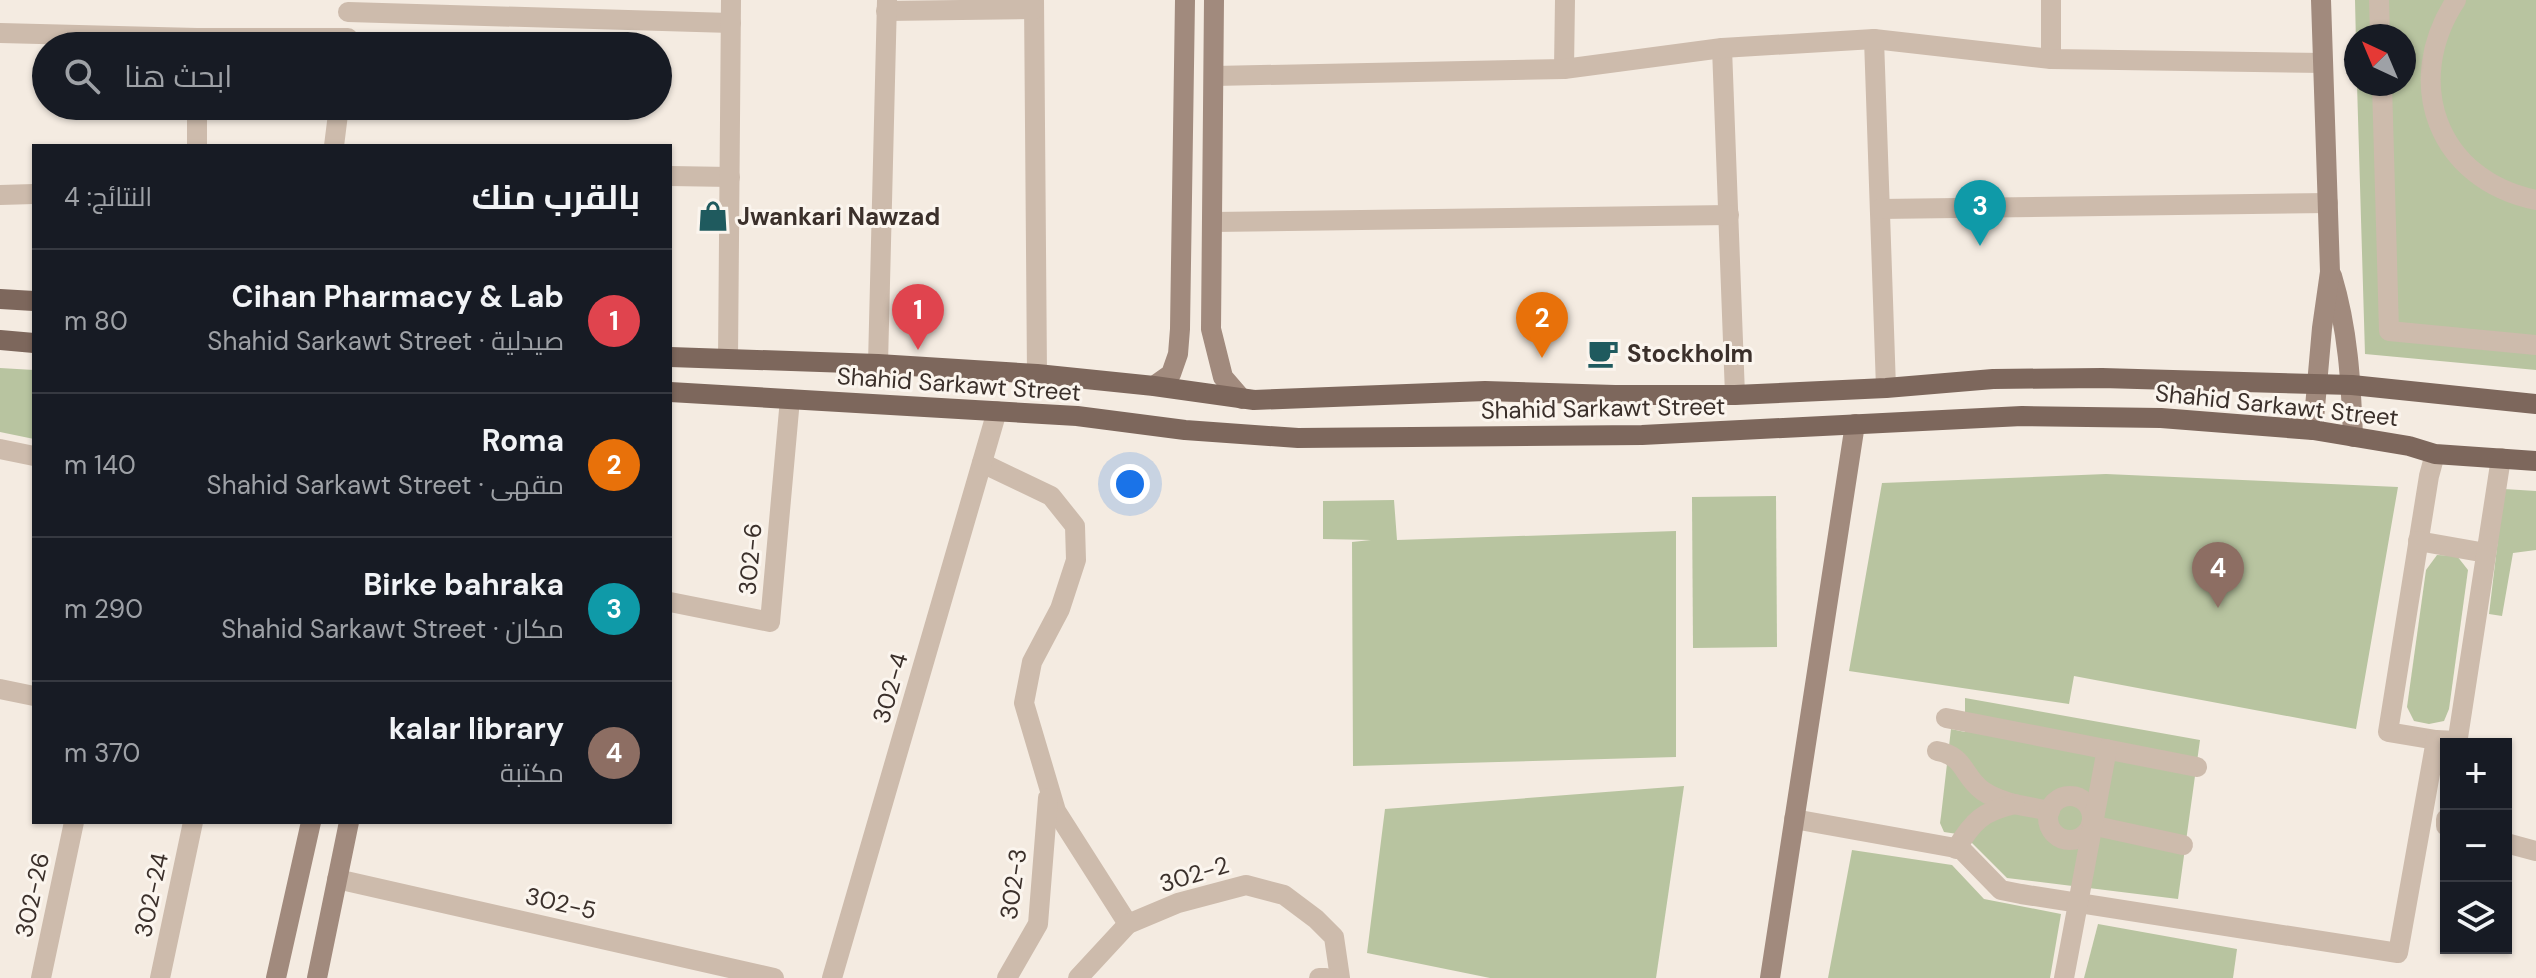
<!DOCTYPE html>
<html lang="ar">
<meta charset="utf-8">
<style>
:root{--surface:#171b24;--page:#242831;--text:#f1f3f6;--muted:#9ea1a6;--line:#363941;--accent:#db2777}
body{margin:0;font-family:"DM Sans",Cairo,sans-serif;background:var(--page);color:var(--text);direction:rtl}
.controls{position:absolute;right:24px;bottom:24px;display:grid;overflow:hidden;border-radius:0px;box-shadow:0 2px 6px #0004}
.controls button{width:72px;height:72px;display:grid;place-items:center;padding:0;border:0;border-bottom:2px solid var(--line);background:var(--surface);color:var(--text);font:40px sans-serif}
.compass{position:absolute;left:2344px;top:24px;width:72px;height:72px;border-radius:50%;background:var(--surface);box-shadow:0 2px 6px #0004;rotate:316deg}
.you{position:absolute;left:1130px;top:484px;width:28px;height:28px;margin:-20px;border:6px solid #fff;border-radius:50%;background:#1a73e8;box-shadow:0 0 0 12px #1a73e833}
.badge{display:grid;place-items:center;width:52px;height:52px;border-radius:50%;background:var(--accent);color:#fff;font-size:26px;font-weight:700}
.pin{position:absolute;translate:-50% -66px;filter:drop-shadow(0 2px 4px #0008)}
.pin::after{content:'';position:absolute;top:42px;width:28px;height:24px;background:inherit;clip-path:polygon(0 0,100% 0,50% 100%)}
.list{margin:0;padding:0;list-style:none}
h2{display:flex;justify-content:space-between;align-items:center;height:104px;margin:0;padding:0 32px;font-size:34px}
h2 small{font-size:26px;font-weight:400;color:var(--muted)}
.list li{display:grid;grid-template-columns:52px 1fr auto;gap:24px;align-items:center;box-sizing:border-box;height:144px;padding:0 32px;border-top:2px solid var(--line)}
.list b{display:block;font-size:30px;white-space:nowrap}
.list p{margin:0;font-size:26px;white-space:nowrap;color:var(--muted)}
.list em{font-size:26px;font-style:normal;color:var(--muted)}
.icon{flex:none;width:44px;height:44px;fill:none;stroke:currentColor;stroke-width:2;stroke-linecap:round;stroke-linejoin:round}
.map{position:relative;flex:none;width:2536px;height:978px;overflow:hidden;direction:ltr}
.search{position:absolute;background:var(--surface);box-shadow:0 2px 6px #0004;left:32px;top:32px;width:640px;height:88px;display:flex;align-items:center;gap:20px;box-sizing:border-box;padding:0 28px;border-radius:44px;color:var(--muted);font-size:30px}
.panel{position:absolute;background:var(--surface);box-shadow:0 2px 6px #0004;left:32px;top:144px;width:640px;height:680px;border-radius:0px;direction:rtl}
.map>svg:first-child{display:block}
.green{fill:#b8c4a0}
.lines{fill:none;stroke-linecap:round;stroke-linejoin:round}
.street{stroke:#cdbbac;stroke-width:20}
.secondary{stroke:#a18a7d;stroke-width:20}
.primary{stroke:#7d675c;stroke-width:20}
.labels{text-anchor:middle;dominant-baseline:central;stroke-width:6;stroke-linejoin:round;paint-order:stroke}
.poi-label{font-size:24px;font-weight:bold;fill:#3b302b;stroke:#fbf5ee;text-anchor:start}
.street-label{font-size:24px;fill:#3b302b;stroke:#fbf5ee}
</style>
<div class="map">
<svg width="2536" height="978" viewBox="0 0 2536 978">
<rect width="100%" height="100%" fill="#f4ebe1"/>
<g class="green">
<polygon points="2355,0 2536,0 2536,370 2365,354 2357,84 2404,84 2404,36 2356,36 2356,44"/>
<polygon points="0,368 34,370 34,439 0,432"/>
<polygon points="2106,474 2398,487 2356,729 2074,676 2069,704 1849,671 1882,483"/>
<polygon points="2504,489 2536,491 2536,550 2513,553 2502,616 2489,614"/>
<polygon points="1776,496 1777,647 1693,648 1692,497"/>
<polygon points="1394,500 1397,540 1676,531 1676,757 1353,766 1352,542 1371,540 1323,539 1323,501"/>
<polygon points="2437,555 2457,556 2468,570 2449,709 2444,721 2429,724 2414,721 2407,707 2426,570"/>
<polygon points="1965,698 2200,740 2178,899 2007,878 1964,835 1944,832 1940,823 1941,816 1951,729 1965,732"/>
<polygon points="1684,786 1656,978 1490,978 1367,953 1385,809"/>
<polygon points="1852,850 1952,865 1984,899 2061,914 2050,978 1828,978"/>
<polygon points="2098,924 2237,949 2233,978 2084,978"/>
</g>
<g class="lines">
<g class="street">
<polyline points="1034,0 1037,374"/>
<polyline points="2379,0 2380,36"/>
<path d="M2456,0c-54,82 -19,180 80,200"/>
<polyline points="886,11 1034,9"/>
<polyline points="348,12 731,23"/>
<polyline points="0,33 197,38 348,38"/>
<polyline points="1874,39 1886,388"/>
<polyline points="1722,48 1735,395"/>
<polyline points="2051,59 2051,0"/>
<polyline points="1564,69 1565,0"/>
<polyline points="1214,76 1564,69 1722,48 1874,39 2051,59 2323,63"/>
<polyline points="2382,84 2389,331 2536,345"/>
<polyline points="197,106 197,146"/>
<polyline points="334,146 339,106"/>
<polyline points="670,176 730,177"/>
<polyline points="0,195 34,194"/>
<polyline points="1880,209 2328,203"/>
<polyline points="1213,222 1729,215"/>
<polyline points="728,359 731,0"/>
<polyline points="878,364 887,0"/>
<polyline points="0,449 34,456"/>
<polyline points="2435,454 2429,476 2388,732 2436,740 2457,741"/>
<polyline points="982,463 1051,496 1075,526 1076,560 1060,609 1032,662 1024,703 1056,811 1128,924"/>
<polyline points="2418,541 2486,553"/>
<polyline points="670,602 770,622 790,399"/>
<polyline points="0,689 34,696"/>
<polyline points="1946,718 2197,767"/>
<polyline points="2457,744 2501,458"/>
<path d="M1937,751c29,5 25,25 46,40 19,13 44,15 67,20"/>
<circle cx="2070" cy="818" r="22"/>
<polyline points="1794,819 1961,849 2001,890 2021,894 2398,953 2436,740"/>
<polyline points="2446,819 2446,826"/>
<polyline points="2091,825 2183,845"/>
<polyline points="2506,843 2536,851"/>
<path d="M1956,849c17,-28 27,-38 59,-45"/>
<polyline points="337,879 774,978"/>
<polyline points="41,978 74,822"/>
<polyline points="160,978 193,822"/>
<polyline points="832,978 997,411"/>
<polyline points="1007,978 1038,924 1048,798"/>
<polyline points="1078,978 1128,924 1178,903 1246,885 1284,895 1316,919 1334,937 1340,978"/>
<polyline points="1319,978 1326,978"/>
<polyline points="2064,978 2107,749"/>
</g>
<g class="secondary">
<polyline points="1214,0 1211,329 1223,377 1242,399"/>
<path d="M2332,276c16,53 19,106 21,161"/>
<polyline points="1154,386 1171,374 1178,354 1180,329 1185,0"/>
<polyline points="2313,430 2322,328 2330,272 2321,0"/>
<polyline points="276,978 311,822"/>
<polyline points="317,978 349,822"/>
<polyline points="1770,978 1855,424"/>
</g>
<g class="primary">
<polyline points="0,299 34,301"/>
<polyline points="0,340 34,343"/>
<polyline points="670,357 878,364 1037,374 1154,386 1254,400 1485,391 1615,395 1735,395 1886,388 1993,379 2102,378 2352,385 2536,404"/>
<polyline points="670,392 1077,416 1185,430 1298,438 1642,435 2022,416 2161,418 2313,430 2409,446 2435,454 2536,461"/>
</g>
</g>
<defs>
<symbol id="shop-bare" viewBox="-9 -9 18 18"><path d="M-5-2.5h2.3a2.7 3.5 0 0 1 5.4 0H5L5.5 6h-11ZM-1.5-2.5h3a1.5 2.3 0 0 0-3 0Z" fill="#1f5a5e" stroke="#fbf5ee" stroke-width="2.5" paint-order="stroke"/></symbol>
<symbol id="cafe-bare" viewBox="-9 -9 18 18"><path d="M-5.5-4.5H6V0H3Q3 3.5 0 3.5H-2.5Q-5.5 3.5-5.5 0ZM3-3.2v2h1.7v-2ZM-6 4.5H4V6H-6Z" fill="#1f5a5e" stroke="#fbf5ee" stroke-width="2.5" paint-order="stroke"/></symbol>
</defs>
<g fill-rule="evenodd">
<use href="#shop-bare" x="691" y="194" width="44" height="44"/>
<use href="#cafe-bare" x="1581" y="331" width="44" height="44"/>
</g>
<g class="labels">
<g class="poi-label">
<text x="737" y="216">Jwankari Nawzad</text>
<text x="1627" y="353">Stockholm</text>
</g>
<g class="street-label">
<text transform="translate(959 384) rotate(4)">Shahid Sarkawt Street</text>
<text transform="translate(2277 405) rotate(6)">Shahid Sarkawt Street</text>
<text transform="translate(1603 408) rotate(-1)">Shahid Sarkawt Street</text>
<text transform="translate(750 559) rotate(-85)">302-6</text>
<text transform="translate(890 688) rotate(-74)">302-4</text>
<text transform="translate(1194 874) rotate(-17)">302-2</text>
<text transform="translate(1013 884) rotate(-82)">302-3</text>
<text transform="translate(32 895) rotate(-78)">302-26</text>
<text transform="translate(151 895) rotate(-78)">302-24</text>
<text transform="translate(561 903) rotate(13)">302-5</text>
</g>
</g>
</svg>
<div class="controls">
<button>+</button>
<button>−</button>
<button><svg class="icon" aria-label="layers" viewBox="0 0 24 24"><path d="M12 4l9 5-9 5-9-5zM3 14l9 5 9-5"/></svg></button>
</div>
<svg class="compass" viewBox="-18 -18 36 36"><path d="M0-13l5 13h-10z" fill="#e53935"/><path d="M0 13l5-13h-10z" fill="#9ea1a6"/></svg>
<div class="you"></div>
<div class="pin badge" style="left:918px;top:350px;background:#e0444e">1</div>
<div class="pin badge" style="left:1542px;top:358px;background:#e8710a">2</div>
<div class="pin badge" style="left:1980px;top:246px;background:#0f9aa8">3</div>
<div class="pin badge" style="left:2218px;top:608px;background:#8d6e63">4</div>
<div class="search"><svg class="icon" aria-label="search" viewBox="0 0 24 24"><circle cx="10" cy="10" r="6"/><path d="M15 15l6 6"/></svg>ابحث هنا</div>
<section class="panel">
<h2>بالقرب منك<small>النتائج: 4</small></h2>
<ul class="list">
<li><span class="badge" style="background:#e0444e">1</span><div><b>Cihan Pharmacy &amp; Lab</b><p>صيدلية · Shahid Sarkawt Street</p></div><em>80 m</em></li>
<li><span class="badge" style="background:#e8710a">2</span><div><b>Roma</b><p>مقهى · Shahid Sarkawt Street</p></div><em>140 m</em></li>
<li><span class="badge" style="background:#0f9aa8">3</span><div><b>Birke bahraka</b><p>مكان · Shahid Sarkawt Street</p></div><em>290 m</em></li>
<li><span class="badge" style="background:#8d6e63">4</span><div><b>kalar library</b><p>مكتبة</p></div><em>370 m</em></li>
</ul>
</section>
</div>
